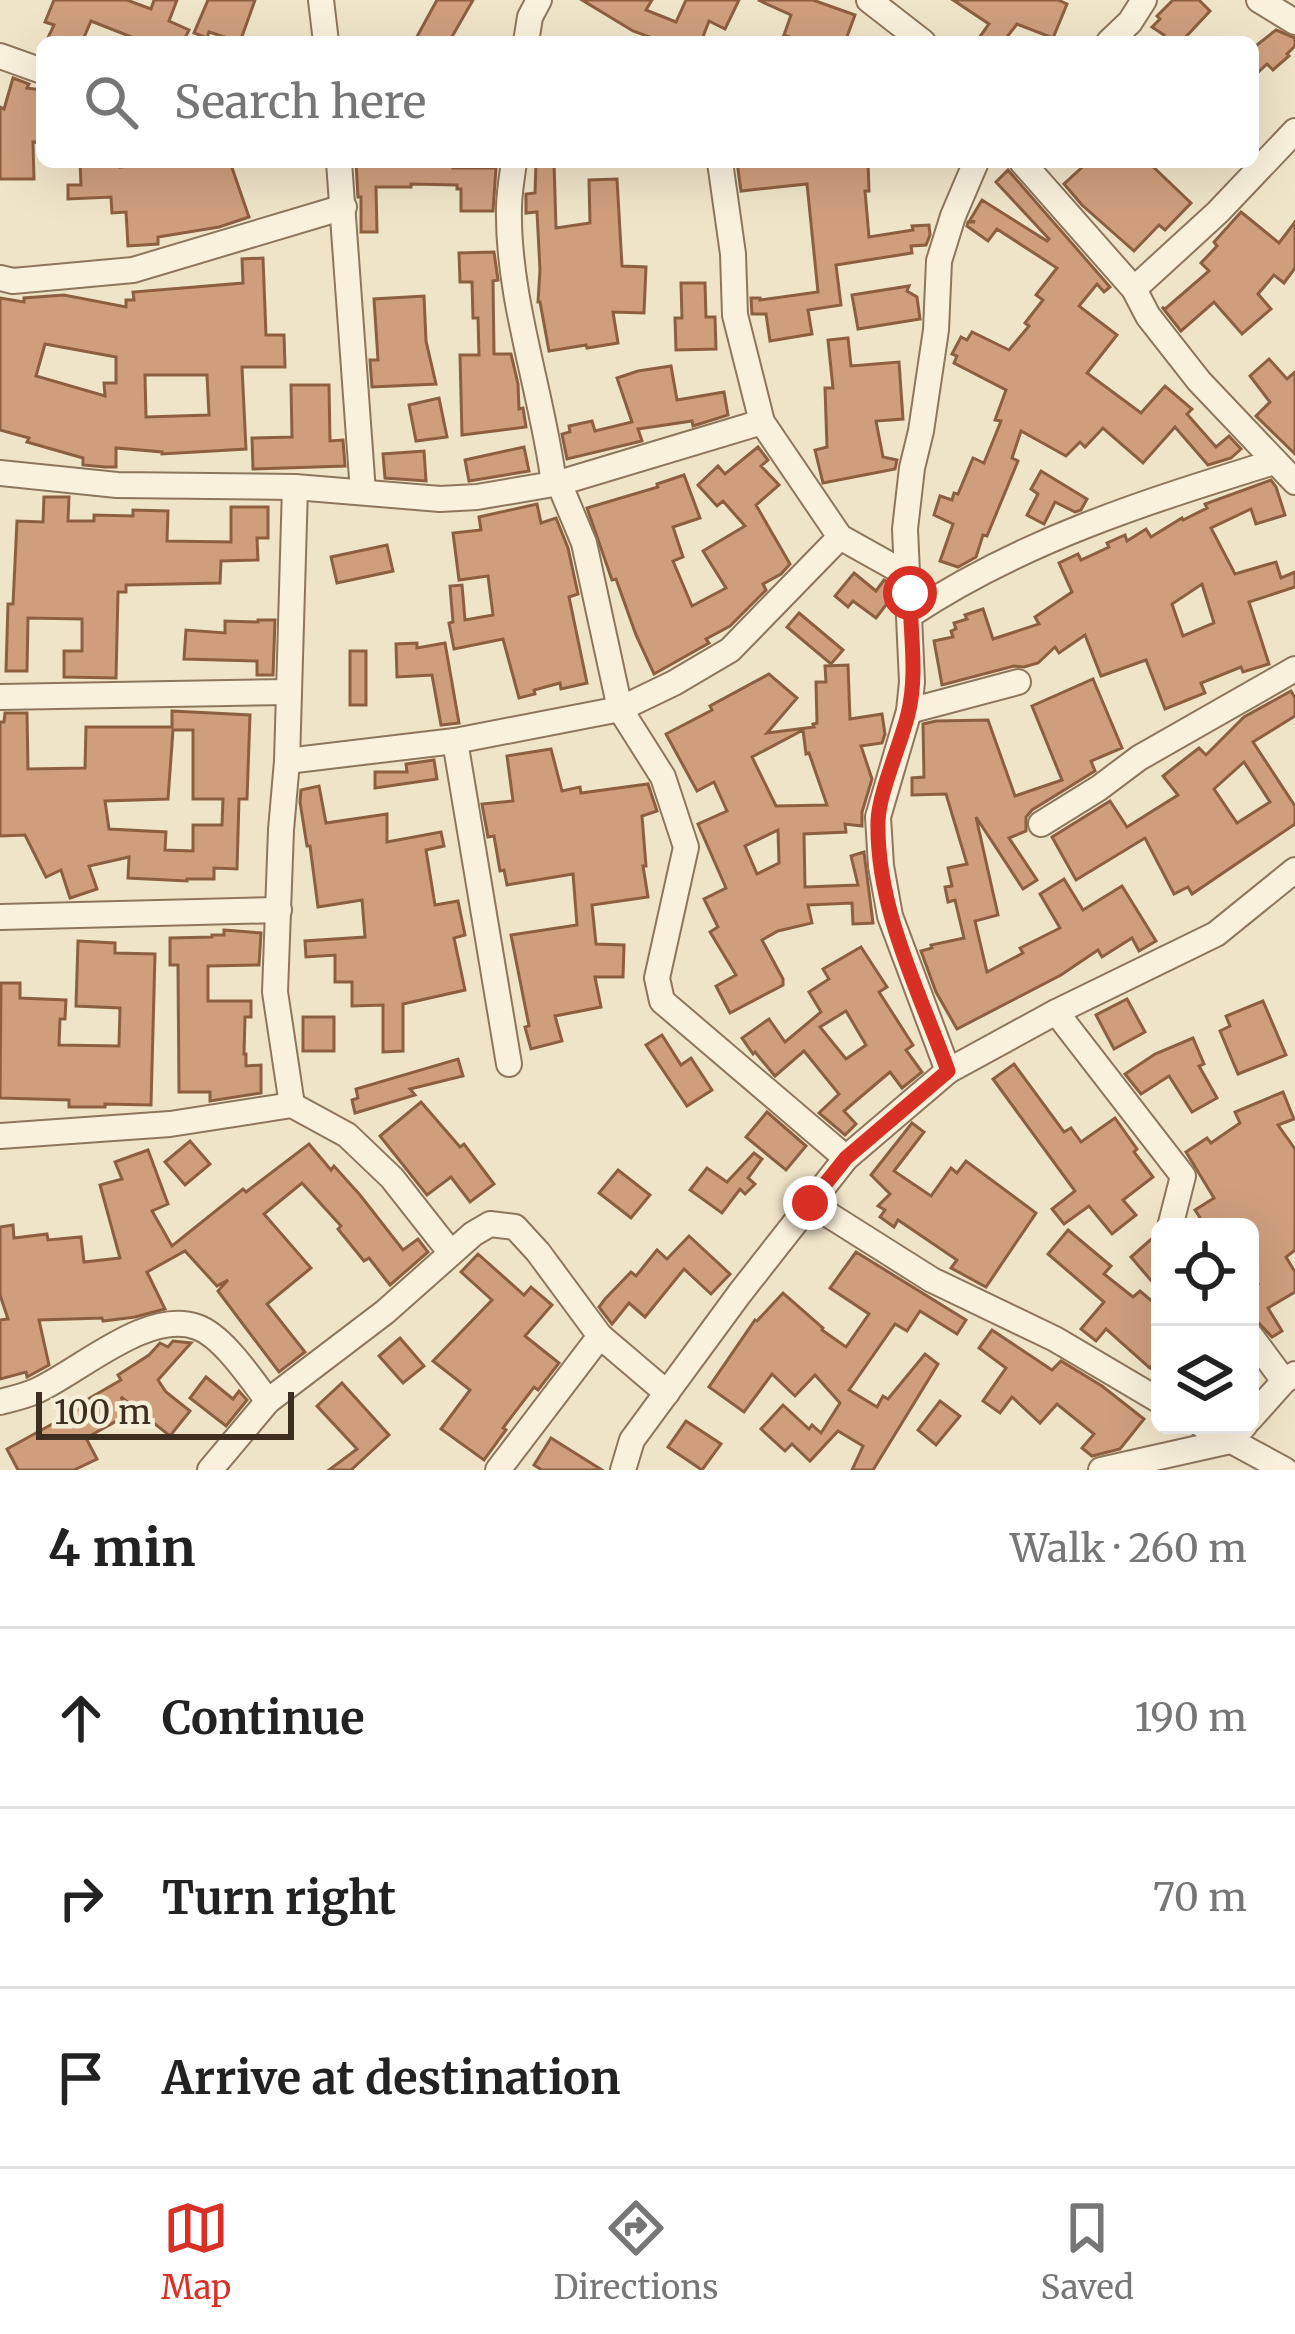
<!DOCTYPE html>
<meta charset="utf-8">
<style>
:root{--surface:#fff;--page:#f6f6f6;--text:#222;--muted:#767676;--line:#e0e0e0;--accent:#d93025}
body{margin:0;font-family:Merriweather,serif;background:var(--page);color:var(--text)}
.controls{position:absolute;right:36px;bottom:36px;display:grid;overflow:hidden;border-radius:18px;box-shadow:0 12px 48px #0002}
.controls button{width:108px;height:108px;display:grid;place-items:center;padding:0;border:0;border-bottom:3px solid var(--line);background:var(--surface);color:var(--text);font:60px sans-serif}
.scale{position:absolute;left:36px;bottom:30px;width:258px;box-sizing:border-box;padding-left:12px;border:6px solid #3d2e20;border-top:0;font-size:33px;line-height:42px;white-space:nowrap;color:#3d2e20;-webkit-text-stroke:9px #f7eed8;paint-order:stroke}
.stop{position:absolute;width:36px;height:36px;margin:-27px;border:9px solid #d93025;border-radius:50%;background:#fff}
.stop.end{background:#d93025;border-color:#fff;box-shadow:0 3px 12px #0008}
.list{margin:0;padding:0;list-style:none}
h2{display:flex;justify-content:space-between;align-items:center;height:156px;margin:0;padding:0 48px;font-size:51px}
h2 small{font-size:39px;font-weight:400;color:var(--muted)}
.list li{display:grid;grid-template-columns:78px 1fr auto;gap:36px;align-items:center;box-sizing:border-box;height:180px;padding:0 48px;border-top:3px solid var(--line)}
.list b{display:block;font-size:45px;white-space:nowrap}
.list em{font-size:39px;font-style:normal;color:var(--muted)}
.icon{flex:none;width:66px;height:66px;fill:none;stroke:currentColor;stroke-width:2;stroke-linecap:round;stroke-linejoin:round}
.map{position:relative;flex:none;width:1295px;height:1470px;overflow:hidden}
.search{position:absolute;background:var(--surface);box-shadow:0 12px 48px #0002;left:36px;right:36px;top:36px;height:132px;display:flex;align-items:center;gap:30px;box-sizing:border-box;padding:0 42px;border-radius:18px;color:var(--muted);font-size:45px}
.sheet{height:696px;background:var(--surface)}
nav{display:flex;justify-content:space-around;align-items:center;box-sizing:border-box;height:168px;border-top:3px solid var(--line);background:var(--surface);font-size:33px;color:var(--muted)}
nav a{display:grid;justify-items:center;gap:6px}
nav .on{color:var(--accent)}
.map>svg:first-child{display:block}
.building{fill:#cf9f7d;stroke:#8d5f41;stroke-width:3;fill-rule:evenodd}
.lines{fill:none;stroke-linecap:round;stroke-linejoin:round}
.minor-casing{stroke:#8d765c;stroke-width:28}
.minor{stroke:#faf1dc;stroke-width:24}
.route{stroke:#d93025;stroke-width:15}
</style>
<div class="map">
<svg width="1295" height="1470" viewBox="0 0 1295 1470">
<rect width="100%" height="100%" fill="#f0e4c8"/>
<g class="building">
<polygon points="54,0 127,0 151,9 154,0 177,0 169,21 189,30 183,42 144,42 91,21 82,42 46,42 54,25 45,22"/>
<polygon points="208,0 255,0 240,42 209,32 207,38 194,33"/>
<polygon points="437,0 473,0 449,42 414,42"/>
<polygon points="582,0 652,0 646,10 676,22 686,0 739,0 725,29 709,21 701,42 663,42 633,31"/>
<polygon points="758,0 813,0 855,15 845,42 803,42 784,35 791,15"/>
<polygon points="953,0 1058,0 1067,4 1053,38 1017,24 1003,42 976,42 989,24"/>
<polygon points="1173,0 1199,0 1210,11 1181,42 1161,42 1164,35 1152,27 1160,19 1157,16"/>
<polygon points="1276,30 1295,38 1295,46 1287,54 1289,56 1273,70 1267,64 1253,77 1253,48"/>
<polygon points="13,78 29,84 27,88 42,90 42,143 33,142 34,179 0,179 0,107 4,109"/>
<polygon points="80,162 119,162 120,167 163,162 230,162 249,217 219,227 158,237 158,244 128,246 126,212 112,213 111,197 68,199 68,185 81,185"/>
<polygon points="356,162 453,162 453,168 496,168 493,211 461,211 461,189 457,189 457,185 411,184 411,187 376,187 377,232 361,232 361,197 358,197"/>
<polygon points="536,162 554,162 556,228 590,223 589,180 617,179 622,266 646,267 644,313 613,312 618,343 587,348 586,345 549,351 540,302 538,302 540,270 537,212 526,213 526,194 535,193"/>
<polygon points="737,162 868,162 869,191 865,191 869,237 913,230 912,226 929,225 930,235 926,245 911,246 912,253 836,265 841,305 808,310 812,334 770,341 766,314 752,314 751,298 760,298 760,300 818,292 807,184 741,191"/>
<polygon points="1088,162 1148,162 1191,203 1165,230 1159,225 1134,251 1082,205 1064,184"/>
<polygon points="1008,170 1110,287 1104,292 1097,284 1079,306 1117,335 1087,373 1141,413 1165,386 1192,409 1187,414 1216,447 1229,436 1241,449 1231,458 1208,465 1175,427 1143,463 1103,428 1085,447 1080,442 1066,456 1021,431 1012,458 1018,461 987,536 983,535 976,557 958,567 940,561 953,524 934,515 940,496 952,500 954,493 958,494 973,458 984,463 1001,421 995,420 1006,390 954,363 957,356 952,354 961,337 967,340 972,332 1009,350 1029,326 1025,323 1043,300 1036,295 1057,268 997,229 988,241 967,226 968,222 975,222 970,220 982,200 1047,241 1049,239 996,182"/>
<polygon points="1241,212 1279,243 1295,222 1295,268 1284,283 1274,275 1258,294 1271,309 1242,334 1214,302 1181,331 1162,307 1165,309 1209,271 1201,263 1217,246 1214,242"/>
<polygon points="494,252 498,280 493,281 494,354 511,354 518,384 519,409 523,408 526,427 462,435 460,355 479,355 478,318 473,318 472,282 460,282 459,253"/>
<path d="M263,258l3,77h18l1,32h-43l4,82 -84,5v-2l-46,-4v19h-11l-22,-2v-7l-56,-16 2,-4 -29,-8v-132l24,4v-4l40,-3 62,12v-7h8l-1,-8 110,-9 -1,-24zM45,344l71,13v26h-12l1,13 -69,-20zM145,375h62l2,40 -63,2z"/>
<polygon points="681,283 705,283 706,317 715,317 716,349 676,350 675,318 682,318"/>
<polygon points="909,286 907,291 917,297 920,319 858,329 852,295"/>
<polygon points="424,296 426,341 436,384 372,387 370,360 378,360 374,299"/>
<polygon points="848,338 851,366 899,362 903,419 876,421 883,457 897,460 895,469 823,483 815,450 827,447 825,388 833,388 828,340"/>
<polygon points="1269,359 1287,379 1295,372 1295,454 1256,416 1270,402 1250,376"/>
<polygon points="671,366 677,400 724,392 728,415 693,426 692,421 638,429 642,441 567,459 562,434 570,432 569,426 592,421 595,431 632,422 617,378 638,371"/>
<polygon points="291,385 329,385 330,441 343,440 345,466 253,469 252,438 292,437"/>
<polygon points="439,398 447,437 416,441 409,405"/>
<polygon points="524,447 529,471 469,481 465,460"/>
<polygon points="758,447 768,460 761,466 779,485 756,505 790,564 781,574 763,584 766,590 730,626 706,639 709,643 654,674 636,635 616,579 612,580 587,508 658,487 657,484 684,475 700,518 673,527 683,557 673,561 692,606 726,588 703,551 745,526 723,501 717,506 698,485 718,466 725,474"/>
<polygon points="424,451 426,481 385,478 383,454"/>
<polygon points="1041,471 1087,499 1081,510 1075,512 1055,502 1044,524 1027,515 1038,494 1031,489"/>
<path d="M1271,480l5,7 9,28 -29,9 -5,-15 -40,19 24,46 41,-12 5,16 14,-6v15l-46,15 20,62 -26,8 -2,-5 -40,16 4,10 -40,16 -19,-49 -45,16 -16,-41 -26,18 -4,-6 -17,16 -14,4 -10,-1 -72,19 -8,-44 19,-4 -2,-6 5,-2 -2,-6 13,-4 -2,-4 18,-6 10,30 46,-15 -4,-7 37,-25 -13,-29 19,-9 3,6 28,-13 -2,-4 18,-8 2,6 19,-12 5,8 31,-19 1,2 24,-12 -2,-4zM1202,584l12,39 -31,13 -11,-32z"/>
<polygon points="44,497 69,497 68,521 94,521 94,515 133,516 133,510 168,511 167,541 231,542 231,507 268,507 268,538 257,538 258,560 221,561 220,583 126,585 126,592 118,592 116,678 64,677 64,651 82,651 82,619 28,618 27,671 6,671 8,604 13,604 17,521 43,522"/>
<polygon points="537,504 541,523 556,518 568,548 578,594 569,597 587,683 561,689 560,683 534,690 535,694 519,698 503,639 454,649 449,623 453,622 450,586 462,585 465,620 493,615 488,576 459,580 453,533 481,530 479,517"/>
<polygon points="387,545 393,571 337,583 331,557"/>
<polygon points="854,573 876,591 884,580 891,584 892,597 876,618 853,601 848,607 835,596"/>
<polygon points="799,613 843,650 831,664 787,627"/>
<polygon points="258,620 275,620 273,675 257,675 257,661 184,659 186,630 225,633 225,621 258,622"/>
<polygon points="417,643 417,648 445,643 459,723 441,725 432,675 397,677 396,644"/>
<rect x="350" y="651" width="16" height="54"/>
<path d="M848,665l2,54 32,-5 3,20 -3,9 -21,3 11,33 -10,33v14l-17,-2 1,8 -42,2 1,53 53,-2 -7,-29 13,-4 9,71 -20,1 -1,-21 -44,2 4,18 -34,8 -16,9 21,39v6l-53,28 -14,-27 20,-11 -26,-43 8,-5 -14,-28 22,-11 -28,-64 29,-13 -13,-29 -17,9 -31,-57 46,-24 -2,-4 59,-32 28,24 -30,35 47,-6 -1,-3 4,-1 -1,-41h10l-1,-16zM803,730l3,24 3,-1 18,52 -51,1 -24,-49zM778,830l1,33 -22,11 -12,-28z"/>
<polygon points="1093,679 1122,748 1091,761 1095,771 1032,810 1026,817 1026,831 1009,838 1037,880 1023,889 976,817 998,915 975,921 987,972 1023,953 1020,948 1060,928 1040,894 1064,879 1083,910 1122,886 1156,941 1139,951 1132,938 1102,957 1098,950 1061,975 957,1029 936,992 921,951 932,948 931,945 964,938 955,900 948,902 945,887 952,886 948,868 967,864 946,794 912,795 912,778 924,777 923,724 936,721 988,720 1015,796 1062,780 1032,706"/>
<path d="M1291,691l4,7v18l-42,26 42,64v18l-103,70 -4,-7 -14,7 -29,-56 -69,42 -24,-43 58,-36 17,26 51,-32 -15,-19 36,-28 7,7 38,-38zM1244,762l26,40 -33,21 -23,-34z"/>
<path d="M172,711l78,4 -3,84h-8l-2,70 -23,-1v11h-27v2l-59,-3 1,-21 -40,9 8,23 -27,9 -9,-28 -15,7 -21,-42 -25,1v-114h4l1,-9h22l1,56 57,-1 1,-41h86zM173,730h20v69h30l-1,26h-29v26l-28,-1 1,-18 -57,-3 -4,-28 63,-2z"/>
<polygon points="551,749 562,791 580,787 581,793 648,784 657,811 642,816 646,866 643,866 648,897 592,905 596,944 624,945 623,977 595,977 601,1007 555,1016 562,1041 531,1049 525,1027 529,1026 511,935 577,925 573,874 507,885 504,870 500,871 494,836 488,837 482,804 513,801 507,756"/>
<polygon points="434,760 437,779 375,788 375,772 407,772 406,764"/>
<polygon points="319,786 326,823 387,814 387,842 441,832 444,846 426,850 435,905 458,901 465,935 454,938 465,990 403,1004 403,1051 383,1052 383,1005 352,1006 352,982 335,982 335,955 306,957 305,941 365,937 362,900 318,907 310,846 307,846 300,802 301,790"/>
<polygon points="224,930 261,933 259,965 208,966 208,1001 251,1001 251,1017 245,1017 244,1054 246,1054 246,1066 261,1065 261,1093 210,1101 210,1092 179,1092 178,965 170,965 170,938 212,937 212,935 224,935"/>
<polygon points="78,941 115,943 115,953 155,954 151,1105 105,1104 105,1107 69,1107 69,1100 0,1098 1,983 20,983 20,998 66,1000 65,1019 60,1019 59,1045 119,1046 120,1008 76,1006"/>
<path d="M861,947l26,40 -8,5 34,53 -7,5 16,22 -20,16 -12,-16 -46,39 12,13 -11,11 -26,-22 20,-19 -35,-43 -29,25 -20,-24 -2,2 -11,-16 27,-19 16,23 36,-30 -12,-20 20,-13 -6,-10zM846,1011l20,34 -20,14 -26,-32z"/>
<polygon points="1127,999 1145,1032 1114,1049 1096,1015"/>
<polygon points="1263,1001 1286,1055 1238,1074 1220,1031 1230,1026 1226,1016"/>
<rect x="303" y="1017" width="31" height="34"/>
<polygon points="662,1035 681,1065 691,1058 712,1090 687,1106 646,1045"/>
<polygon points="1193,1038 1204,1064 1199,1066 1217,1098 1192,1112 1169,1076 1141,1094 1125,1074 1155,1054"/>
<polygon points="458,1059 463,1076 410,1089 415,1095 355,1113 352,1100 358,1098 356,1089"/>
<polygon points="1014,1064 1064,1132 1071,1128 1081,1142 1115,1118 1137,1149 1134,1152 1153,1177 1123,1200 1136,1215 1112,1234 1089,1206 1064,1224 1052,1209 1075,1191 993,1079"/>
<polygon points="1283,1092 1294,1119 1278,1125 1295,1149 1295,1250 1286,1257 1295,1272 1295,1292 1268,1308 1282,1331 1272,1337 1250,1314 1250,1288 1258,1284 1250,1272 1250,1227 1206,1227 1195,1210 1214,1198 1186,1152 1207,1138 1211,1143 1240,1123 1235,1112"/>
<polygon points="421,1102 460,1147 464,1144 494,1184 470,1202 451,1177 427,1195 380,1136"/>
<polygon points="767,1112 806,1146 786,1170 746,1137"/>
<polygon points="912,1123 924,1132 894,1171 931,1196 951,1168 957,1173 966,1161 1036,1213 986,1287 951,1268 957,1260 898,1220 894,1227 880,1217 885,1210 878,1206 890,1194 871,1175"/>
<polygon points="190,1141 210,1164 185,1185 165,1162"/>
<polygon points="309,1144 331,1170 334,1166 360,1195 403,1250 418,1239 428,1252 390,1285 369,1258 364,1261 338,1229 341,1226 302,1183 264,1214 311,1268 267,1304 305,1352 279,1372 218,1291 228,1280 217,1286 185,1251 147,1272 165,1309 135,1317 103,1321 102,1318 39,1320 49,1365 27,1377 26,1372 0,1379 0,1320 8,1319 0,1295 0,1227 13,1225 14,1238 47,1234 48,1240 81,1237 84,1262 120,1258 100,1185 122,1179 115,1162 148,1150 168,1204 152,1211 172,1246 243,1189 246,1192"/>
<polygon points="754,1153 762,1159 748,1178 755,1184 745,1194 740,1189 722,1213 690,1190 707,1168 727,1182"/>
<polygon points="618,1170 650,1195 631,1218 599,1193"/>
<polygon points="1068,1230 1111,1266 1104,1274 1133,1297 1140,1291 1160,1308 1160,1356 1150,1368 1106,1329 1096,1341 1081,1329 1104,1302 1048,1254"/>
<polygon points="1156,1235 1160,1240 1160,1291 1131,1257"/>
<polygon points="689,1236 730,1274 711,1294 684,1269 645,1317 629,1303 612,1324 599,1307 605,1299 631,1272 636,1276 657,1250 667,1259"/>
<polygon points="856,1252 966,1320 957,1334 920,1311 907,1331 895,1324 849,1390 877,1407 883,1396 888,1399 925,1354 938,1364 873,1470 852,1470 863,1446 838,1431 810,1461 792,1444 785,1451 761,1429 783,1405 809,1429 812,1425 821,1433 840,1403 815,1375 795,1396 772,1374 744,1412 709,1387 755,1320 757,1321 783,1293 823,1328 822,1330 846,1347 869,1314 830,1288"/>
<polygon points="478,1254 524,1295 531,1287 552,1305 525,1336 559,1363 538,1390 534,1387 503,1428 506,1430 484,1460 441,1429 470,1390 433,1361 492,1300 461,1272"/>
<polygon points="992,1330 1052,1370 1061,1361 1102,1386 1144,1419 1120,1449 1092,1456 1082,1448 1094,1434 1057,1404 1040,1423 1012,1397 1000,1413 983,1401 1006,1368 979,1348"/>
<polygon points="400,1338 424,1366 403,1383 379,1356"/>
<polygon points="173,1341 191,1343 158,1380 166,1392 190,1411 170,1436 121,1397 129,1414 86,1438 97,1459 74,1470 18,1470 7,1449 83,1407 81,1403 121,1380 118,1375 149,1355 160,1343 168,1347"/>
<polygon points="206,1377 233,1399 239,1391 247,1400 226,1426 190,1398"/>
<polygon points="342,1383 389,1435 351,1470 329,1470 357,1449 317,1406"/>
<polygon points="940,1401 960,1416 936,1445 918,1430"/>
<polygon points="686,1421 721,1444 702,1470 668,1447"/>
<polygon points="551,1438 602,1470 542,1470 534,1465"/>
</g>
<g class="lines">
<defs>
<g id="minor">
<polyline points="321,0 326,42"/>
<polyline points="869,0 923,42"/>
<polyline points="1259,0 1295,22"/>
<polyline points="526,42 530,17 539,0"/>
<polyline points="1109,42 1130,22 1144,0"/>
<polyline points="0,56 42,71"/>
<polyline points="339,162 363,492"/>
<path d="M514,162c-2,15 -5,31 -5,46 -2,90 34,187 45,276"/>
<polyline points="720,162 733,254 735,315 762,422 840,537 908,575"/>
<polyline points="1022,162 1134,289 1148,316 1199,381 1295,482"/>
<polyline points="0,278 13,281 133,270 344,207"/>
<polyline points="1134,289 1218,212 1295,131"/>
<polyline points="0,473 117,485 295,487 440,499 477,497 559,483 762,422"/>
<polyline points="559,483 584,543 620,709 663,777 686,847 657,978 662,1001 846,1158"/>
<path d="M910,615c113,-75 235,-113 364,-153"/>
<polyline points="0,697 289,692"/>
<polyline points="909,711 1018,682"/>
<polyline points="455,741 509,1064"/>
<polyline points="287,761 455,741 620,709 674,683 730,650 840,537"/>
<polyline points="1041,824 1099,788 1139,758 1295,669"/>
<polyline points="0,917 279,910"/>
<polyline points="1056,1012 1183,1176 1170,1227"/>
<polyline points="948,1071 890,916 881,866 878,817 909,711 912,682 905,529 912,468 921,431 936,330 939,261 953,216 976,162"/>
<polyline points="292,1105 275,992 281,830 287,761 295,487"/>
<polyline points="0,1136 170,1124 292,1105 347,1135 392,1178 451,1253"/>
<polyline points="810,1203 932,1280 1055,1339 1160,1401"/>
<polyline points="1250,1335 1284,1381"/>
<path d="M0,1402c12,-3 25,-6 36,-11 44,-20 111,-82 161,-64 26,9 54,52 71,74"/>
<polyline points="1250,1419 1284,1381 1295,1374"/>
<polyline points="1202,1425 1285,1470"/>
<polyline points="210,1470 268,1401 385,1312 473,1234 490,1224 515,1227 538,1252 600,1336 667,1393"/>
<polyline points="498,1470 600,1336"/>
<polyline points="623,1470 632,1440 740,1293 846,1158 948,1071 1056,1012 1216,934 1295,870"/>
<polyline points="1101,1470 1230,1441 1245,1425"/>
</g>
</defs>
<use href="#minor" class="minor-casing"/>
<use href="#minor" class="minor"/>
</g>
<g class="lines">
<path class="route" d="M810,1203l36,-45 102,-87c-29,-80 -72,-163 -70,-250 1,-29 23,-77 30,-107 10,-39 2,-82 2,-121"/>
</g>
</svg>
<div class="controls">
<button><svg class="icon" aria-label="locate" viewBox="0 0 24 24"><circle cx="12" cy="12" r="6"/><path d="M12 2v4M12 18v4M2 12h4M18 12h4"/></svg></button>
<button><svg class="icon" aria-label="layers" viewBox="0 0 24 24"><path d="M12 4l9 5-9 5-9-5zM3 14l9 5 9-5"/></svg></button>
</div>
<div class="scale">100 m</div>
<div class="stop" style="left:910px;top:593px"></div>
<div class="stop end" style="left:810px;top:1203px"></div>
<div class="search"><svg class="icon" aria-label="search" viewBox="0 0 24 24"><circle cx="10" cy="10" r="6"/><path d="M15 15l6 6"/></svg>Search here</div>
</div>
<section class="sheet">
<h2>4 min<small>Walk · 260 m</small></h2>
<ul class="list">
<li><svg class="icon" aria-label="ahead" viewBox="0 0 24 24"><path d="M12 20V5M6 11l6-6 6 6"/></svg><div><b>Continue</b></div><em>190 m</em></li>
<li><svg class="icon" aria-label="right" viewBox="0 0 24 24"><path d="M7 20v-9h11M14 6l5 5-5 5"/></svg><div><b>Turn right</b></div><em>70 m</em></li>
<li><svg class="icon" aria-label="arrive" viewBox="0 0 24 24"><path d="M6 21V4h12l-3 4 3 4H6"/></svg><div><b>Arrive at destination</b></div></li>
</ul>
</section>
<nav>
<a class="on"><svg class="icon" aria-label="map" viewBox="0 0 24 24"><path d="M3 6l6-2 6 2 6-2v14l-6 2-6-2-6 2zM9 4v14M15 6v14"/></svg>Map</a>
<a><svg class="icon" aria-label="directions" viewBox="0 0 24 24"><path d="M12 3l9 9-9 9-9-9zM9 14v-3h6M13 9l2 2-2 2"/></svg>Directions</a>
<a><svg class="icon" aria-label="saved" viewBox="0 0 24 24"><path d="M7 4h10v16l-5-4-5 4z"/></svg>Saved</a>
</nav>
